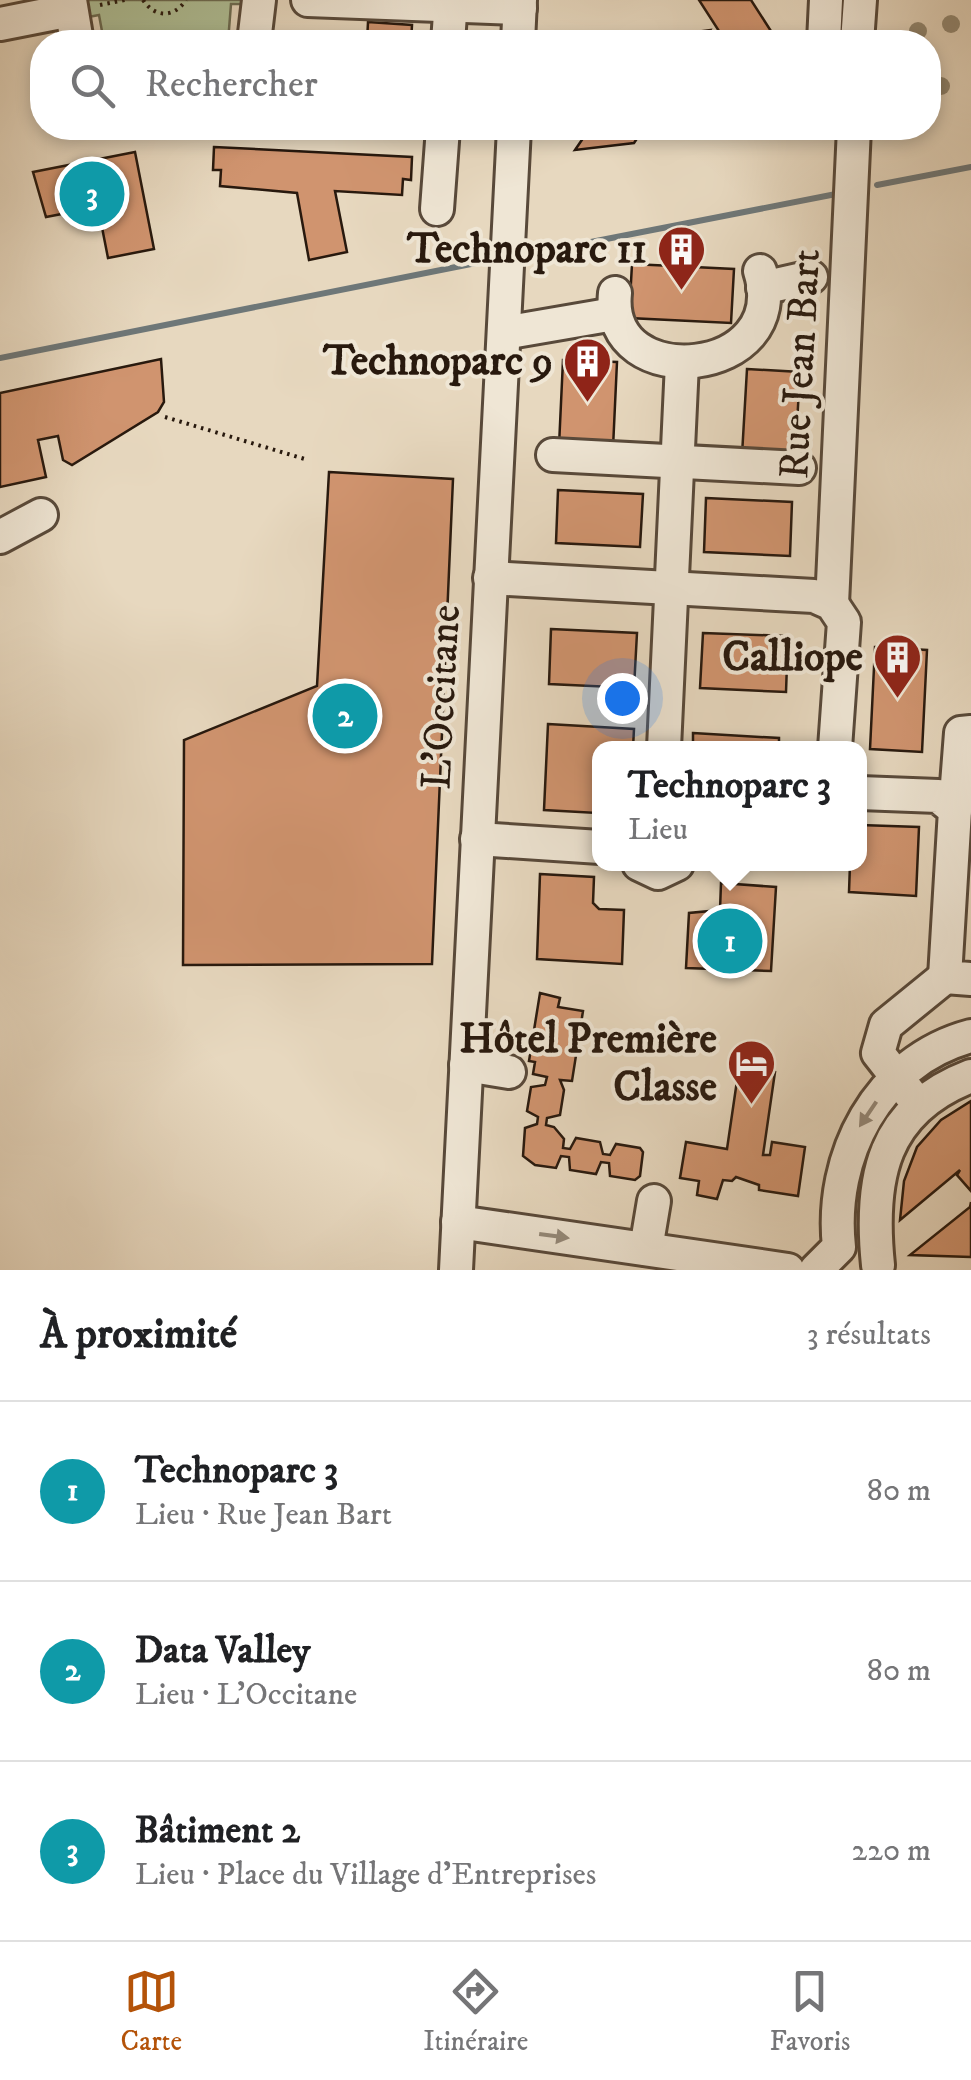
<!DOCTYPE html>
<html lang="fr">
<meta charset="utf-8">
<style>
:root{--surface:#fff;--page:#f6f6f6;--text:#202124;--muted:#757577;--line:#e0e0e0;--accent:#b45309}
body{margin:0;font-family:"IM FELL DW Pica",serif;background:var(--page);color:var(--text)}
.you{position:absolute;left:622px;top:698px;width:35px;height:35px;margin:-25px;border:8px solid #fff;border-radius:50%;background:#1a73e8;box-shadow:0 0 0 15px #1a73e833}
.badge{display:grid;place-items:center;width:65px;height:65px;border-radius:50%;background:var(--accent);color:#fff;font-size:32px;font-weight:700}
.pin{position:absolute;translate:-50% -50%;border:5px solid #fff;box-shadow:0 2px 10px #0006}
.popup{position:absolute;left:592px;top:741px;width:275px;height:130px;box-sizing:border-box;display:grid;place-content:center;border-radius:20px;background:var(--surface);filter:drop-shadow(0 2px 8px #0005);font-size:32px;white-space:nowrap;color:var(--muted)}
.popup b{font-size:38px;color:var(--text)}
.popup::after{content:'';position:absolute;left:50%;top:100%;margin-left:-20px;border:20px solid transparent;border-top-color:var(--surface)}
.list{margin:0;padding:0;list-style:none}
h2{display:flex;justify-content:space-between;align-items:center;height:130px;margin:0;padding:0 40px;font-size:42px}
h2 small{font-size:32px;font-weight:400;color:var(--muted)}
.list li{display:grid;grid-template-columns:65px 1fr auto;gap:30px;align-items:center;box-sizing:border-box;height:180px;padding:0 40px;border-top:2px solid var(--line)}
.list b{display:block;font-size:38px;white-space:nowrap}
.list p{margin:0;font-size:32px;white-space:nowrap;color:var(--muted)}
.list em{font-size:32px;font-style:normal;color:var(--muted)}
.icon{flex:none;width:55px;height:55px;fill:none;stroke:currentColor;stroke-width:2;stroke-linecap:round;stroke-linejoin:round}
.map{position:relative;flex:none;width:971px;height:1270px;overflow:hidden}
.search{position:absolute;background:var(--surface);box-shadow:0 5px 15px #0003;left:30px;right:30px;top:30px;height:110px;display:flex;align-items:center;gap:25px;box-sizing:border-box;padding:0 35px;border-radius:40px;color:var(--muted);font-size:38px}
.sheet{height:670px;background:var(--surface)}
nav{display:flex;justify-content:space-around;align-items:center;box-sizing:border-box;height:140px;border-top:2px solid var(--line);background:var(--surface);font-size:28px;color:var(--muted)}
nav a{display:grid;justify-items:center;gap:5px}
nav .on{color:var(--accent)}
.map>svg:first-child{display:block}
.green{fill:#afc097;stroke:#6c6c52;stroke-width:2.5}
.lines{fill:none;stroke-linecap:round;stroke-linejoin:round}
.stream{stroke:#6e7778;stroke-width:6}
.building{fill:#d0946f;stroke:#28190e;stroke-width:2.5}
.minor-casing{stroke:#58493a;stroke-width:38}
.path{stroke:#28190e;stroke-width:4;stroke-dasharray:2.5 5;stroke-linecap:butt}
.minor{stroke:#efe6d5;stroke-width:32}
.tree{fill:#948a74}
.oneway{fill:#958a7b}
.labels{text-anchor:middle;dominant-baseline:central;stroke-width:8;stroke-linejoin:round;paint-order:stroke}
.poi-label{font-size:42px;font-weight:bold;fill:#28190e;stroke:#efe6d5;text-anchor:end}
.street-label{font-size:42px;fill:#28190e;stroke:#efe6d5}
</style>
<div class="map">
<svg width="971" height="1270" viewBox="0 0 971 1270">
<rect width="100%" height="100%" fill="#e7d8bf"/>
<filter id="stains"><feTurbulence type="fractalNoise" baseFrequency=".002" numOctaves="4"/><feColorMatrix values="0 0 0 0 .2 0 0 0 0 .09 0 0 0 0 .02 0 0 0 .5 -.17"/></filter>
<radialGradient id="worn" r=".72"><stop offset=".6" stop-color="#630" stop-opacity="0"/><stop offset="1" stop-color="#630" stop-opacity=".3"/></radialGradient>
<polygon class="green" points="80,0 247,0 247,4 231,4 228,42 104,42 99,15 83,18"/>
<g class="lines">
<g class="stream">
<polyline points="877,185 971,167"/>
<polyline points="545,251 836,194"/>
<polyline points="0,358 476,263"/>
</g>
</g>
<g class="building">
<polygon points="699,0 751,0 778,42 726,42"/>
<polygon points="368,22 412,25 411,42 367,42"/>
<polygon points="710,30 702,42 647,42 651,38"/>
<polygon points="590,128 644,128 634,143 575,150"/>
<polygon points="214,147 412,157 411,180 403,179 402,195 335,191 347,252 309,260 297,193 220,186 221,170 213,170"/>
<polygon points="135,152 154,249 108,258 98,207 46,217 33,172"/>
<polygon points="632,264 734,269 731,323 629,318"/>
<polygon points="161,359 164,402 158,412 72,465 63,460 58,436 38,440 46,477 0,487 0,393"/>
<polygon points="563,360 617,362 613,448 559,446"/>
<polygon points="747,369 800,372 795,458 742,455"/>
<polygon points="329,472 453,479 432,964 183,965 184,740 317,686"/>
<polygon points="558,490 643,494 640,547 556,543"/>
<polygon points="706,498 792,502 790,556 704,552"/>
<polygon points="551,629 637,633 634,688 549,684"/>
<polygon points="703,633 788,636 786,692 700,688"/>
<polygon points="875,647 927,650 922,752 870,749"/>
<polygon points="548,724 634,729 633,748 600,748 597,813 544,810"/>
<polygon points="693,733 779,738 779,748 693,748"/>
<polygon points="860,825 919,827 916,896 849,892 850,864 860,864"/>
<polygon points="540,874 594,877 593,903 599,909 624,910 622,964 537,959"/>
<polygon points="721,883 776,887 771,971 686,968 689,913 720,910"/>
<polygon points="540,993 560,998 558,1007 583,1011 572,1081 560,1080 564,1090 560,1115 547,1118 546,1125 554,1127 564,1139 563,1148 570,1149 576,1138 600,1142 603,1154 610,1155 616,1144 640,1148 643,1152 640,1176 635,1180 610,1176 609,1163 601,1162 596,1174 570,1170 569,1157 561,1156 556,1168 535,1165 523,1156 525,1128 537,1124 538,1117 527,1111 531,1087 545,1085 547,1077 533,1074 535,1062 529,1061"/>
<polygon points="739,1067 775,1072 763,1155 770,1155 772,1142 805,1147 798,1196 759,1190 759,1185 736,1177 732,1181 723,1180 717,1199 697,1195 699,1181 680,1178 686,1142 727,1149"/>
<polygon points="971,1101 971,1191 957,1175 960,1170 900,1220 904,1181 917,1147 941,1120"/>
<polygon points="971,1202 971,1257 910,1255 970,1207"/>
</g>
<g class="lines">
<defs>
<g id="minor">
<polyline points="70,0 77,42"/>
<polyline points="308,0 520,8"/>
<polyline points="0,24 71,10"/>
<polyline points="254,42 259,0"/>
<polyline points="448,42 451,0"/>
<polyline points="518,42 520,0"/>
<polyline points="824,42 826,0"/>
<polyline points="857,42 860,0"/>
<polyline points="437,209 443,128"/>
<polyline points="763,288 811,277"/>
<path d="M615,293c-11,103 179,85 145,-22"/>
<polyline points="504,333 614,314"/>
<polyline points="553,455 799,468"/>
<polyline points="0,537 41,515"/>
<polyline points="490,578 814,596 832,604 844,622 835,748"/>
<polyline points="832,604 854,128"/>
<polyline points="664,748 682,363"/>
<polyline points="860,793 938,796 955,810 945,977 971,979"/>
<polyline points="955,810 961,733 971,732"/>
<polyline points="477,839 600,847"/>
<polyline points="639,864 658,873 677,864"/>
<polyline points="466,1065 509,1072"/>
<polyline points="910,1094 878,1053 886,1025 945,977"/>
<polyline points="458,1222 788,1270"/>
<polyline points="646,1249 654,1201"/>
<path d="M878,1265c-9,-87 4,-155 93,-189"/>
<polyline points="456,1270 514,128"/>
<path d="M816,1270l23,-23c-10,-90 38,-186 132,-211"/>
</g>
</defs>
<use href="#minor" class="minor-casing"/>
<g class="path">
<path d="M143,0c12,18 31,18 43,0"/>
<polyline points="100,5 125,0"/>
<polyline points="165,417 308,460"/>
</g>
<use href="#minor" class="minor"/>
</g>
<g class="tree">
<circle cx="951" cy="24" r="9"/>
<circle cx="918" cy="31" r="9"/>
<circle cx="941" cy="86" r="9"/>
</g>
<defs><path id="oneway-solid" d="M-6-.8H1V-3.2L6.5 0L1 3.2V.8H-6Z" transform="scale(2.5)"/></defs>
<g class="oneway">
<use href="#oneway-solid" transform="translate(868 1114) rotate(124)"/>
<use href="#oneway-solid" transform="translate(554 1236) rotate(8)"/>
</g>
<defs>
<symbol id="building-pin" viewBox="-11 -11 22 30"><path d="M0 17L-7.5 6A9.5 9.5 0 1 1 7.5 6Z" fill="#8f2418" stroke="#efe6d5"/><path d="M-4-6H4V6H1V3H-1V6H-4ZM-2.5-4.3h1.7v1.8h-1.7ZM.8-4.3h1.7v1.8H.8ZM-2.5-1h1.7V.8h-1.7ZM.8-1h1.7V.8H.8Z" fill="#fff"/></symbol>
<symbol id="hotel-pin" viewBox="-11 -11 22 30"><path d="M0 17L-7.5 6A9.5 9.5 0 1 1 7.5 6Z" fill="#8f2418" stroke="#efe6d5"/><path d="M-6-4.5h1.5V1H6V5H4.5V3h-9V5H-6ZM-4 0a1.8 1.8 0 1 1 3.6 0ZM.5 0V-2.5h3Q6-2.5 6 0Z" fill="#fff"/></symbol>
</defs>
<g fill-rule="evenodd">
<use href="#building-pin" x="654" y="222" width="55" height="75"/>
<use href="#building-pin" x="560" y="334" width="55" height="75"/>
<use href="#building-pin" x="870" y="630" width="55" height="75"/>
<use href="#hotel-pin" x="724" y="1036" width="55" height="75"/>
</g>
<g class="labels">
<g class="poi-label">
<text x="647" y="250">Technoparc 11</text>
<text x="553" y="362">Technoparc 9</text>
<text x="863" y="658">Calliope</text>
<text x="717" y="1040">Hôtel Première<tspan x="717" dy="48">Classe</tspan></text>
</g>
<g class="street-label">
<text transform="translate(801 364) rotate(-87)">Rue Jean Bart</text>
<text transform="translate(442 697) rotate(-87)">L'Occitane</text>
</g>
</g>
<rect width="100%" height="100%" filter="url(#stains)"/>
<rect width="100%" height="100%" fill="url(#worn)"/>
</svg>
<div class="you"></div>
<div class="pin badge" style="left:730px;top:941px;background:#0f9aa8">1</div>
<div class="popup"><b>Technoparc 3</b>Lieu</div>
<div class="pin badge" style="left:345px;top:716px;background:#0f9aa8">2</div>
<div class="pin badge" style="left:92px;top:194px;background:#0f9aa8">3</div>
<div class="search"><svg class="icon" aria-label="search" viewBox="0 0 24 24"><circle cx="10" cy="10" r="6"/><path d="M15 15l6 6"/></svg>Rechercher</div>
</div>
<section class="sheet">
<h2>À proximité<small>3 résultats</small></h2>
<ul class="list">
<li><span class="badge" style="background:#0f9aa8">1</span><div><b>Technoparc 3</b><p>Lieu · Rue Jean Bart</p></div><em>80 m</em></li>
<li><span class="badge" style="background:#0f9aa8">2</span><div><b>Data Valley</b><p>Lieu · L'Occitane</p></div><em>80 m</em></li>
<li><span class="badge" style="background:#0f9aa8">3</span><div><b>Bâtiment 2</b><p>Lieu · Place du Village d'Entreprises</p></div><em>220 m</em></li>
</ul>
</section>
<nav>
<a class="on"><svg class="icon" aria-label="map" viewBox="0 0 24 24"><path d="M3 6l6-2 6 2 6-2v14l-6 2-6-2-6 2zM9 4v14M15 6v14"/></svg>Carte</a>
<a><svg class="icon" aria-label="directions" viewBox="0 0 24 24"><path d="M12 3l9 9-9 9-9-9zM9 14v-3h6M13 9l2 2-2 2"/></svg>Itinéraire</a>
<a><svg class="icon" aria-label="saved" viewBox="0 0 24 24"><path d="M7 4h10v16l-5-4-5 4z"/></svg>Favoris</a>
</nav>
